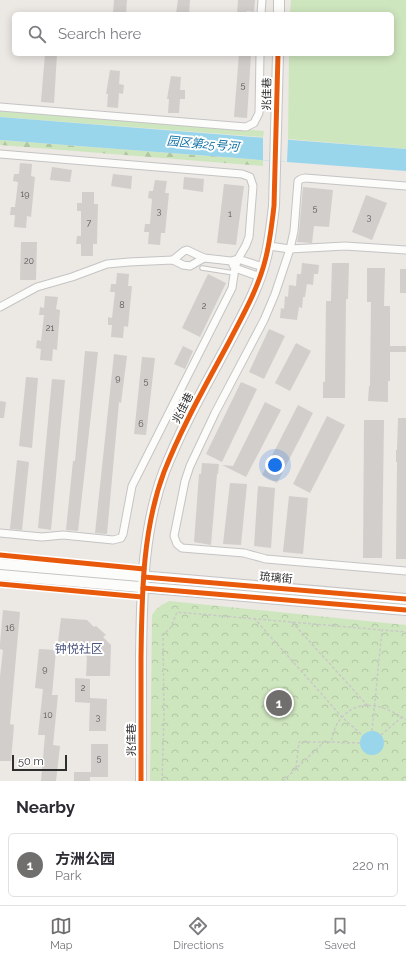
<!DOCTYPE html>
<meta charset="utf-8">
<style>
:root{--surface:#fff;--page:#f7f7f7;--text:#2b2b33;--muted:#7c7c81;--line:#e1e1e2;--accent:#706f6e}
body{margin:0;font-family:Raleway,"Noto Sans SC",sans-serif;background:var(--page);color:var(--text)}
.scale{position:absolute;left:12px;bottom:10px;width:55px;box-sizing:border-box;padding-left:4px;border:2px solid #2e2e2e;border-top:0;font-size:11px;line-height:14px;white-space:nowrap;color:#2e2e2e;-webkit-text-stroke:3px #fff;paint-order:stroke}
.you{position:absolute;left:275px;top:465px;width:14px;height:14px;margin:-10px;border:3px solid #fff;border-radius:50%;background:#1a73e8;box-shadow:0 0 0 6px #1a73e833}
.badge{display:grid;place-items:center;width:26px;height:26px;border-radius:50%;background:var(--accent);color:#fff;font-size:13px;font-weight:700}
.pin{position:absolute;translate:-50% -50%;border:2px solid #fff;box-shadow:0 1px 4px #0006}
.list{margin:0;padding:0;list-style:none}
h2{display:flex;justify-content:space-between;align-items:center;height:52px;margin:0;padding:0 16px;font-size:17px}
h2 small{font-size:13px;font-weight:400;color:var(--muted)}
.list li{display:grid;grid-template-columns:26px 1fr auto;gap:12px;align-items:center;box-sizing:border-box;height:64px;margin:0 8px 8px;padding:0 8px;border:1px solid var(--line);border-radius:6px}
.list b{display:block;font-size:15px;white-space:nowrap}
.list p{margin:0;font-size:13px;white-space:nowrap;color:var(--muted)}
.list em{font-size:13px;font-style:normal;color:var(--muted)}
.icon{flex:none;width:22px;height:22px;fill:none;stroke:currentColor;stroke-width:2;stroke-linecap:round;stroke-linejoin:round}
.map{position:relative;flex:none;width:406px;height:781px;overflow:hidden}
.search{position:absolute;background:var(--surface);box-shadow:0 2px 10px #0003;left:12px;right:12px;top:12px;height:44px;display:flex;align-items:center;gap:10px;box-sizing:border-box;padding:0 14px;border-radius:6px;color:var(--muted);font-size:15px}
.sheet{height:124px;background:var(--surface)}
nav{display:flex;justify-content:space-around;align-items:center;box-sizing:border-box;height:56px;border-top:1px solid var(--line);background:var(--surface);font-size:11px;color:var(--muted)}
nav a{display:grid;justify-items:center;gap:2px}
nav .on{color:var(--accent)}
.map>svg:first-child{display:block}
.grass{fill:#cee6be}
.forest{fill:url(#forest-firs)}
.park{fill:url(#park-crowns)}
.water{fill:#99d6ec}
.pier{fill:#ece8e4}
.building{fill:#d1cecb}
.lines{fill:none;stroke-linecap:round;stroke-linejoin:round}
.lane-casing{stroke:#c5c4c5;stroke-width:5.5}
.street-casing{stroke:#c5c4c5;stroke-width:9}
.secondary-casing{stroke:#c5c4c5;stroke-width:12}
.path{stroke:#c9c9c8;stroke-width:1.5;stroke-dasharray:3 2;stroke-linecap:butt}
.lane{stroke:#fcfcfb;stroke-width:3.5}
.street{stroke:#fcfcfb;stroke-width:7}
.secondary{stroke:#fcfcfb;stroke-width:10}
.cycleway-casing{stroke:#fff;stroke-width:8}
.cycleway{stroke:#e8590c;stroke-width:5}
.labels{text-anchor:middle;dominant-baseline:central;stroke-width:4;stroke-linejoin:round;paint-order:stroke}
.number-label{font-size:9px;fill:#585857}
.street-label{font-size:11px;fill:#2e2e2e;stroke:#fff}
.water-label{font-size:12px;font-style:italic;fill:#0d6fa3;stroke:#fff}
.neighbourhood-label{font-size:12px;fill:#4d5680;stroke:#fff}
</style>
<div class="map">
<svg width="406" height="781" viewBox="0 0 406 781">
<defs>
<pattern id="forest-firs" width="22" height="20" patternUnits="userSpaceOnUse"><rect width="22" height="20" fill="#cee6be"/><path d="M5 1l3.5 6h-7zM16 11l3.5 6h-7z" fill="#b1c6a4"/></pattern>
<pattern id="park-crowns" width="20" height="18" patternUnits="userSpaceOnUse"><rect width="20" height="18" fill="#cee6be"/><path d="M2 6a3 3 0 1 1 6 0M12 15a3 3 0 1 1 6 0" fill="none" stroke="#b1c6a4"/></pattern>
</defs>
<rect width="100%" height="100%" fill="#ece8e4"/>
<g class="grass">
<polygon points="291,0 406,0 406,149 288,139 289,54 392,54 392,14 290,14"/>
<polygon points="0,110 264,131 263,137 0,117"/>
</g>
<polygon class="forest" points="0,140 263,160 263,166 0,145"/>
<path class="park" d="M169,601l237,24v156h-256l2,-166c5,-8 10,-10 17,-14z"/>
<g class="water">
<polygon points="0,117 406,149 406,171 0,140"/>
<circle cx="372" cy="743" r="12"/>
</g>
<polygon class="pier" points="263,137 288,139 287,162 263,160"/>
<g class="building">
<polygon points="114,0 127,0 126,14 113,14"/>
<polygon points="178,0 190,0 189,14 176,14"/>
<polygon points="238,0 255,0 254,12 247,11 247,14 237,14"/>
<polygon points="45,54 57,54 54,103 41,102"/>
<polygon points="239,54 251,54 247,118 234,117"/>
<polygon points="110,70 120,71 119,84 124,85 123,94 119,93 118,108 107,107 108,94 106,94"/>
<polygon points="171,76 181,77 180,90 185,90 185,99 180,99 179,113 168,113 169,99 167,99"/>
<polygon points="20,163 32,164 31,176 35,177 31,217 27,216 26,228 14,227 15,215 10,215 11,207 15,207 18,182 13,181 14,174 19,174"/>
<polygon points="52,167 72,170 70,182 50,180"/>
<polygon points="113,174 132,176 131,189 111,186"/>
<polygon points="184,177 204,179 203,192 183,189"/>
<polygon points="155,180 167,181 165,193 169,193 165,233 161,233 160,245 148,244 149,232 144,232 145,224 150,224 152,199 148,198 149,191 153,191"/>
<polygon points="224,184 244,186 236,245 217,243"/>
<polygon points="303,187 333,190 329,227 314,226 312,243 297,242 299,232"/>
<polygon points="82,192 94,192 94,204 98,204 97,244 93,244 93,256 81,256 81,244 76,244 77,236 81,236 81,211 77,211 77,203 82,203"/>
<polygon points="366,195 387,203 372,240 352,232"/>
<polygon points="21,242 37,242 36,280 20,280"/>
<polygon points="302,263 319,265 318,274 314,274 313,285 307,284 305,297 303,297 302,308 299,307 297,320 280,318 281,308 284,309 285,296 288,297 289,285 296,286 297,274 301,274"/>
<polygon points="332,263 349,263 348,299 346,299 345,398 323,398 323,382 325,382 326,301 331,301"/>
<polygon points="367,268 385,268 384,306 390,306 390,346 406,346 406,352 390,352 390,381 388,381 388,402 368,401 369,386 370,386 371,302 367,302"/>
<rect x="400" y="269" width="6" height="24"/>
<polygon points="117,273 129,274 128,286 132,286 128,327 124,326 123,338 111,337 112,325 108,325 108,317 112,318 115,292 110,292 111,284 116,284"/>
<polygon points="208,274 226,283 200,337 182,328"/>
<polygon points="45,296 58,297 56,309 60,310 57,350 53,349 52,361 40,360 41,349 36,348 37,340 41,341 44,315 39,315 40,307 44,308"/>
<polygon points="269,329 285,336 264,379 249,372"/>
<polygon points="296,343 311,351 290,391 275,383"/>
<polygon points="183,346 193,351 185,369 174,364"/>
<polygon points="85,351 98,352 78,531 66,530 73,461 75,461"/>
<polygon points="114,354 127,356 121,403 119,402 107,534 95,533"/>
<polygon points="142,357 155,358 146,435 134,434"/>
<polygon points="26,377 38,378 32,448 19,446"/>
<polygon points="52,379 65,380 51,530 38,528"/>
<polygon points="241,382 257,389 222,462 206,454"/>
<polygon points="0,401 6,402 4,418 0,418"/>
<polygon points="265,402 281,410 246,477 222,465 233,466"/>
<polygon points="298,405 313,413 277,483 262,475"/>
<polygon points="327,416 345,425 310,493 293,484"/>
<polygon points="398,418 406,418 406,559 396,559 397,462 396,462 396,450 397,450"/>
<polygon points="364,420 384,420 382,558 363,558"/>
<polygon points="17,460 29,462 22,530 10,529"/>
<polygon points="202,463 219,464 218,474 217,474 211,545 194,542 199,474 201,474"/>
<polygon points="230,483 247,484 241,545 223,544"/>
<polygon points="258,486 275,488 271,548 254,546"/>
<polygon points="289,496 308,498 303,554 283,552"/>
<polygon points="3,610 20,612 10,724 14,725 11,761 0,761 0,677 3,650 0,649 0,644"/>
<polygon points="61,618 87,620 94,627 96,626 106,635 103,637 111,645 110,676 86,676 87,657 73,644 58,642"/>
<polygon points="39,649 56,650 52,695 58,695 53,745 60,746 56,781 41,781 45,735 38,735 43,689 35,688"/>
<polygon points="75,678 90,679 90,699 90,698 107,699 106,731 89,731 90,703 75,702"/>
<polygon points="91,744 108,744 108,777 90,777 90,781 74,781 74,772 91,772"/>
</g>
<g class="lines">
<defs>
<polyline id="lane" points="202,268 234,273"/>
<g id="street">
<polyline points="261,14 262,0"/>
<polyline points="0,107 246,127 254,123 259,113 260,54"/>
<polyline points="0,154 242,174 250,177 253,186 249,237 246,245 238,259 235,268 232,288 132,486 123,534 121,538 113,540 63,535 42,537 0,533"/>
<polyline points="406,186 305,178 301,179 298,181 294,231 290,249 275,294 264,320 215,413 190,466 185,481 174,536 177,544 182,548 244,553 266,559 406,571"/>
<polyline points="269,246 290,249 345,246 406,250"/>
<polyline points="173,260 184,251 187,250 204,258 231,261 238,259 263,267"/>
<polyline points="233,265 235,268 260,277"/>
<polyline points="0,307 37,287 72,277 107,264 129,262 173,260 183,265 190,266 204,258"/>
</g>
<g id="secondary">
<polyline points="279,14 279,0"/>
<polyline points="0,564 406,599"/>
<polyline points="0,575 406,610"/>
<path d="M141,781c0,-41 0,-83 0,-124 1,-62 1,-126 23,-185 18,-46 43,-89 66,-132 14,-27 29,-53 36,-83 4,-16 6,-34 8,-51l4,-152"/>
</g>
</defs>
<use href="#lane" class="lane-casing"/>
<use href="#street" class="street-casing"/>
<use href="#secondary" class="secondary-casing"/>
<g class="path">
<polyline points="254,618 342,717 362,735"/>
<polyline points="292,622 368,706"/>
<polyline points="372,731 382,630 406,632"/>
<polyline points="381,735 402,717"/>
<polyline points="332,742 360,743"/>
<path d="M296,768l3,-26h32c2,-6 3,-13 6,-18 17,-28 47,-20 69,-4"/>
<polyline points="162,781 164,717 163,635 171,627 177,612 382,630"/>
<polyline points="283,781 323,743"/>
</g>
<use href="#lane" class="lane"/>
<use href="#street" class="street"/>
<use href="#secondary" class="secondary"/>
<defs>
<g id="cycleway">
<polyline points="0,555 144,569"/>
<polyline points="144,577 406,599"/>
<polyline points="0,584 142,597"/>
<polyline points="143,588 406,610"/>
<path d="M141,781c0,-41 0,-83 0,-124 1,-62 1,-126 23,-185 18,-46 43,-89 66,-132 14,-27 29,-53 36,-83 4,-16 6,-34 8,-51l4,-152"/>
</g>
</defs>
<use href="#cycleway" class="cycleway-casing"/>
<use href="#cycleway" class="cycleway"/>
</g>
<g class="labels">
<g class="number-label">
<text x="243" y="85">5</text>
<text x="25" y="194">19</text>
<text x="315" y="208">5</text>
<text x="159" y="211">3</text>
<text x="230" y="214">1</text>
<text x="369" y="217">3</text>
<text x="89" y="223">7</text>
<text x="29" y="261">20</text>
<text x="122" y="305">8</text>
<text x="204" y="306">2</text>
<text x="50" y="328">21</text>
<text x="118" y="378">9</text>
<text x="146" y="381">5</text>
<text x="141" y="424">6</text>
<text x="10" y="628">16</text>
<text x="45" y="669">9</text>
<text x="83" y="688">2</text>
<text x="48" y="715">10</text>
<text x="98" y="717">3</text>
<text x="99" y="758">5</text>
</g>
<g class="street-label">
<text transform="translate(267 94) rotate(-89)">兆佳巷</text>
<text transform="translate(183 408) rotate(-63)">兆佳巷</text>
<text transform="translate(276 578) rotate(5)">琉璃街</text>
<text transform="translate(131 740) rotate(-90)">兆佳巷</text>
</g>
<g class="water-label">
<text transform="translate(203 144) rotate(5)">园区第25号河</text>
</g>
<g class="neighbourhood-label">
<text x="79" y="649">钟悦社区</text>
</g>
</g>
</svg>
<div class="scale">50 m</div>
<div class="you"></div>
<div class="pin badge" style="left:279px;top:703px">1</div>
<div class="search"><svg class="icon" aria-label="search" viewBox="0 0 24 24"><circle cx="10" cy="10" r="6"/><path d="M15 15l6 6"/></svg>Search here</div>
</div>
<section class="sheet">
<h2>Nearby<small></small></h2>
<ul class="list">
<li><span class="badge">1</span><div><b>方洲公园</b><p>Park</p></div><em>220 m</em></li>
</ul>
</section>
<nav>
<a class="on"><svg class="icon" aria-label="map" viewBox="0 0 24 24"><path d="M3 6l6-2 6 2 6-2v14l-6 2-6-2-6 2zM9 4v14M15 6v14"/></svg>Map</a>
<a><svg class="icon" aria-label="directions" viewBox="0 0 24 24"><path d="M12 3l9 9-9 9-9-9zM9 14v-3h6M13 9l2 2-2 2"/></svg>Directions</a>
<a><svg class="icon" aria-label="saved" viewBox="0 0 24 24"><path d="M7 4h10v16l-5-4-5 4z"/></svg>Saved</a>
</nav>
